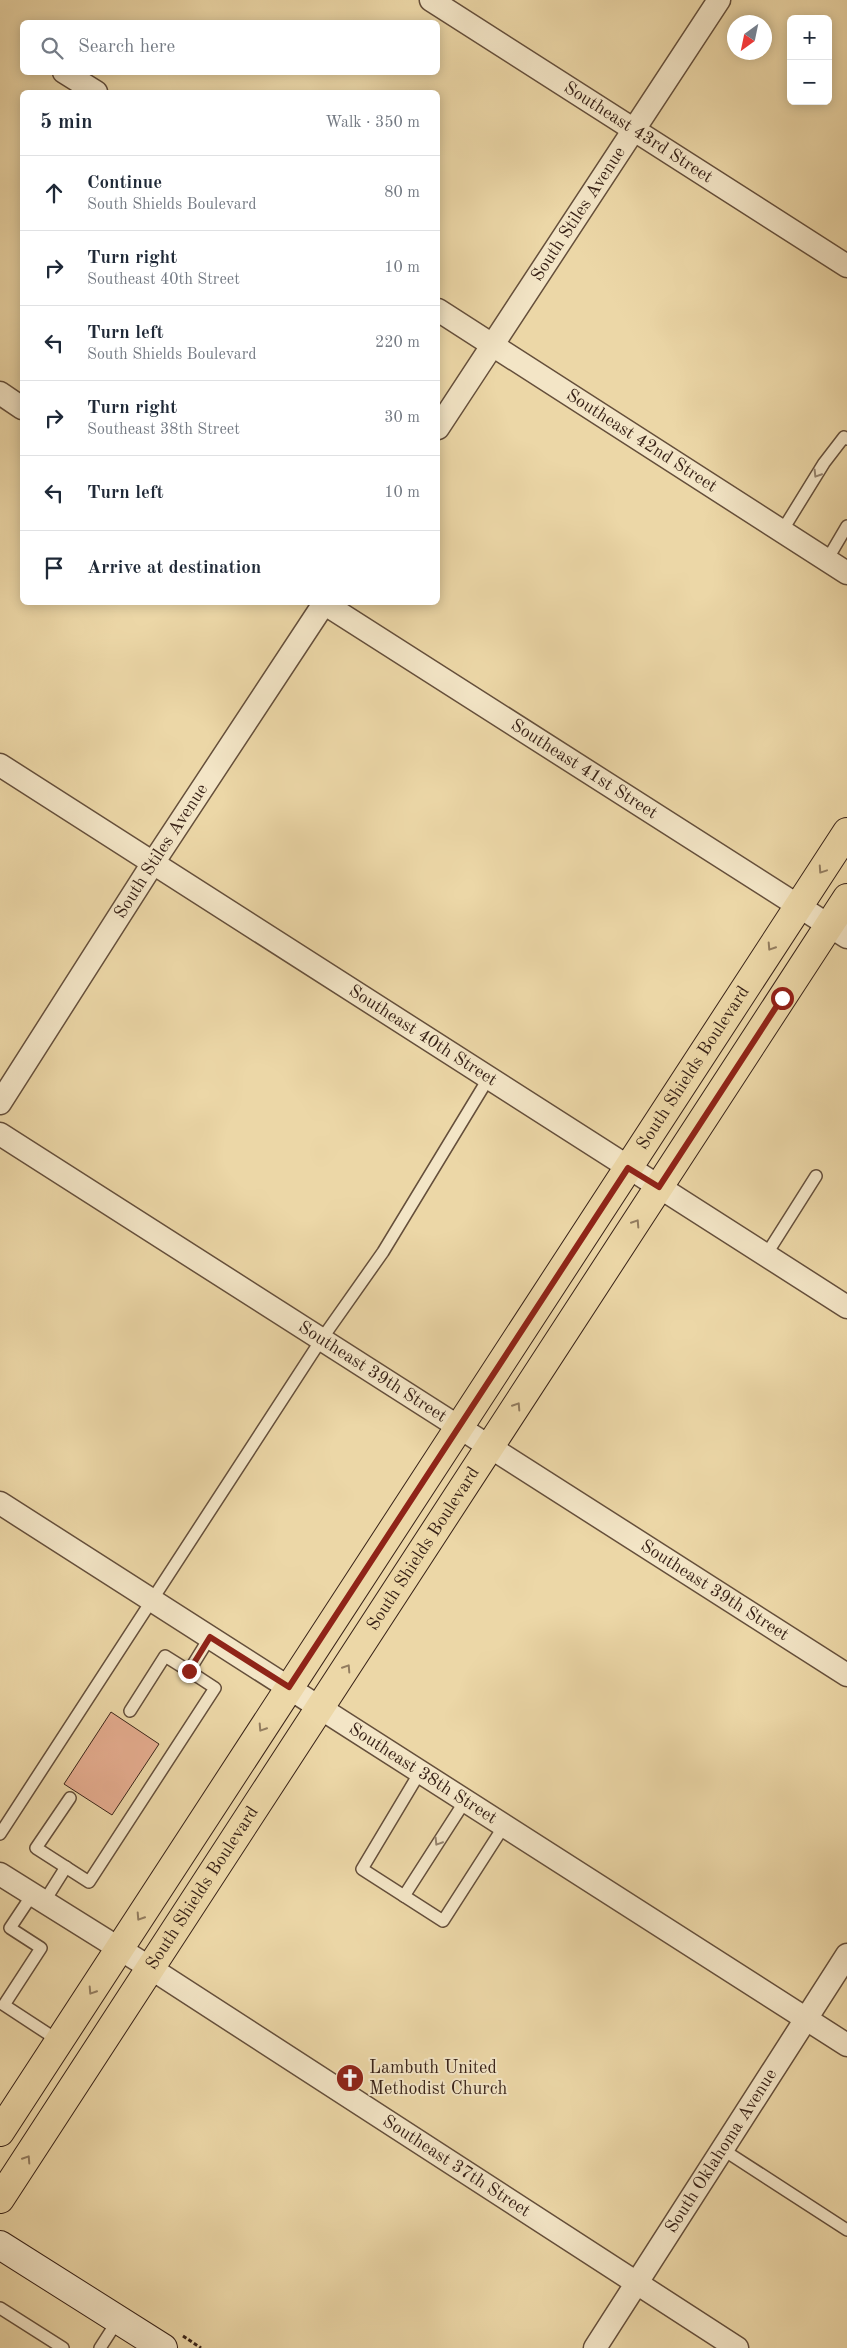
<!DOCTYPE html>
<meta charset="utf-8">
<style>
:root{--surface:#fff;--page:#f6f6f7;--text:#1f2937;--muted:#747a83;--line:#e0e1e3}
body{margin:0;font-family:"Old Standard TT",serif;background:var(--page);color:var(--text)}
.controls{position:absolute;right:15px;top:15px;display:grid;overflow:hidden;border-radius:8px;box-shadow:0 2px 12px #0003}
.controls button{width:45px;height:45px;display:grid;place-items:center;padding:0;border:0;border-bottom:1px solid var(--line);background:var(--surface);color:var(--text);font:25px sans-serif}
.compass{position:absolute;left:727px;top:15px;width:45px;height:45px;border-radius:50%;background:var(--surface);box-shadow:0 2px 12px #0003;rotate:213deg}
.stop{position:absolute;width:15px;height:15px;margin:-11px;border:4px solid #8f2418;border-radius:50%;background:#fff}
.stop.end{background:#8f2418;border-color:#fff;box-shadow:0 1px 5px #0008}
.list{margin:0;padding:0;list-style:none}
h2{display:flex;justify-content:space-between;align-items:center;height:65px;margin:0;padding:0 20px;font-size:21px}
h2 small{font-size:16px;font-weight:400;color:var(--muted)}
.list li{display:grid;grid-template-columns:32px 1fr auto;gap:15px;align-items:center;box-sizing:border-box;height:75px;padding:0 20px;border-top:1px solid var(--line)}
.list b{display:block;font-size:19px;white-space:nowrap}
.list p{margin:0;font-size:16px;white-space:nowrap;color:var(--muted)}
.list em{font-size:16px;font-style:normal;color:var(--muted)}
.icon{flex:none;width:28px;height:28px;fill:none;stroke:currentColor;stroke-width:2;stroke-linecap:round;stroke-linejoin:round}
.map{position:relative;flex:none;width:847px;height:2348px;overflow:hidden}
.search{position:absolute;background:var(--surface);box-shadow:0 2px 12px #0003;left:20px;top:20px;width:420px;height:55px;display:flex;align-items:center;gap:12px;box-sizing:border-box;padding:0 18px;border-radius:8px;color:var(--muted);font-size:19px}
.panel{position:absolute;background:var(--surface);box-shadow:0 2px 12px #0003;left:20px;top:90px;width:420px;height:515px;border-radius:8px}
.map>svg:first-child{display:block}
.building{fill:#e5ac8f;stroke:#382217}
.lines{fill:none;stroke-linecap:round;stroke-linejoin:round}
.lane-casing{stroke:#654f3b;stroke-width:14}
.street-casing{stroke:#654f3b;stroke-width:25}
.secondary-casing{stroke:#382217;stroke-width:30}
.primary-casing{stroke:#382217;stroke-width:30}
.path{stroke:#382217;stroke-width:3;stroke-dasharray:4 2.5;stroke-linecap:butt}
.lane{stroke:#f3e5c6;stroke-width:11}
.street{stroke:#f3e5c6;stroke-width:22}
.secondary{stroke:#f3e5c6;stroke-width:28}
.primary{stroke:#ecd7a7;stroke-width:28}
.oneway{stroke:#96846e}
.oneway2{stroke:#927c5f}
.route{stroke:#8f2418;stroke-width:6}
.labels{text-anchor:middle;dominant-baseline:central;stroke-width:4;stroke-linejoin:round;paint-order:stroke}
.street-label{font-size:18px;fill:#382217;stroke:#f3e5c6}
.poi-label{font-size:18px;fill:#382217;stroke:#f3e5c6;text-anchor:start}
</style>
<div class="map">
<svg width="847" height="2348" viewBox="0 0 847 2348">
<rect width="100%" height="100%" fill="#ecd7a7"/>
<filter id="stains"><feTurbulence type="fractalNoise" baseFrequency=".004" numOctaves="4"/><feColorMatrix values="0 0 0 0 .2 0 0 0 0 .09 0 0 0 0 .02 0 0 0 .5 -.17"/></filter>
<radialGradient id="worn" r=".72"><stop offset=".6" stop-color="#630" stop-opacity="0"/><stop offset="1" stop-color="#630" stop-opacity=".3"/></radialGradient>
<polygon class="building" points="111,1712 159,1744 112,1815 64,1784"/>
<g class="lines">
<defs>
<g id="lane">
<polyline points="782,531 824,463 844,437 847,439"/>
<polyline points="827,560 847,526"/>
<polyline points="766,1255 816,1176"/>
<polyline points="130,1711 165,1656 189,1671"/>
<polyline points="420,1772 362,1869 443,1921 504,1826"/>
<polyline points="70,1798 36,1848 89,1882 215,1688 189,1671 210,1637"/>
<polyline points="0,1834 321,1340 383,1252 488,1079"/>
<polyline points="32,1895 10,1928 41,1948 4,2005 59,2041"/>
<polyline points="404,1896 465,1801"/>
<polyline points="44,1902 66,1867"/>
<polyline points="722,2149 847,2230"/>
<polyline points="0,2308 63,2348"/>
<polyline points="100,2348 118,2320"/>
</g>
<g id="street">
<path id="s1" d="M431,0l416,266"/>
<polyline points="64,72 96,92"/>
<path id="s2" d="M438,310l409,263"/>
<polyline points="0,393 22,408"/>
<path id="s3" d="M438,428l281,-428"/>
<path id="s4" d="M322,602l525,335"/>
<path id="s5" d="M0,765l847,542"/>
<path id="s6" d="M0,1103l153,-240 172,-261"/>
<path id="s7" d="M0,1134l847,541"/>
<path id="s8" d="M0,1503l847,542"/>
<path id="s9" d="M0,1874l152,95 585,379"/>
<path id="s10" d="M595,2348l252,-393"/>
</g>
<polyline id="secondary" points="0,2245 163,2348"/>
<g id="primary">
<path id="s11" d="M0,2132l847,-1300"/>
<path id="s12" d="M0,2199l847,-1301"/>
</g>
</defs>
<use href="#lane" class="lane-casing"/>
<use href="#street" class="street-casing"/>
<use href="#secondary" class="secondary-casing"/>
<use href="#primary" class="primary-casing"/>
<polyline class="path" points="183,2336 201,2348"/>
<use href="#lane" class="lane"/>
<use href="#street" class="street"/>
<use href="#secondary" class="secondary"/>
<use href="#primary" class="primary"/>
</g>
<defs><path id="oneway-chevron" d="M-2-3.5L2.5 0L-2 3.5" fill="none" stroke-width="1.6" stroke-linecap="round" stroke-linejoin="round" transform="scale(1.25)"/></defs>
<g class="oneway">
<use href="#oneway-chevron" transform="translate(817 474) rotate(122)"/>
<use href="#oneway-chevron" transform="translate(438 1842) rotate(122)"/>
</g>
<g class="oneway2">
<use href="#oneway-chevron" transform="translate(822 870) rotate(124)"/>
<use href="#oneway-chevron" transform="translate(771 947) rotate(123)"/>
<use href="#oneway-chevron" transform="translate(636 1223) rotate(-57)"/>
<use href="#oneway-chevron" transform="translate(517 1406) rotate(-57)"/>
<use href="#oneway-chevron" transform="translate(347 1668) rotate(-57)"/>
<use href="#oneway-chevron" transform="translate(262 1728) rotate(123)"/>
<use href="#oneway-chevron" transform="translate(140 1917) rotate(123)"/>
<use href="#oneway-chevron" transform="translate(92 1991) rotate(123)"/>
<use href="#oneway-chevron" transform="translate(27 2159) rotate(-57)"/>
</g>
<g class="lines">
<polyline class="route" points="189,1671 210,1637 289,1687 628,1168 659,1187 782,998"/>
</g>
<defs>
<symbol id="church-disc" viewBox="-11 -11 22 22"><circle r="9.5" fill="#8f2418" stroke="#f3e5c6"/><path d="M-1.2-6h2.4v3.5h3.3v2.4h-3.3V6h-2.4V-.1h-3.3v-2.4h3.3Z" fill="#fff"/></symbol>
</defs>
<g fill-rule="evenodd">
<use href="#church-disc" x="334" y="2062" width="32" height="32"/>
</g>
<g class="labels">
<g class="street-label">
<text stroke="none"><textPath href="#s1" startOffset="246">Southeast 43rd Street</textPath></text>
<text stroke="none"><textPath href="#s3" startOffset="256">South Stiles Avenue</textPath></text>
<text stroke="none"><textPath href="#s2" startOffset="242">Southeast 42nd Street</textPath></text>
<text stroke="none"><textPath href="#s4" startOffset="311">Southeast 41st Street</textPath></text>
<text stroke="none"><textPath href="#s6" startOffset="299">South Stiles Avenue</textPath></text>
<text stroke="none"><textPath href="#s5" startOffset="502">Southeast 40th Street</textPath></text>
<text stroke="none"><textPath href="#s11" startOffset="1270">South Shields Boulevard</textPath></text>
<text stroke="none"><textPath href="#s7" startOffset="442">Southeast 39th Street</textPath></text>
<text stroke="none"><textPath href="#s12" startOffset="776">South Shields Boulevard</textPath></text>
<text stroke="none"><textPath href="#s7" startOffset="848">Southeast 39th Street</textPath></text>
<text stroke="none"><textPath href="#s8" startOffset="502">Southeast 38th Street</textPath></text>
<text stroke="none"><textPath href="#s12" startOffset="371">South Shields Boulevard</textPath></text>
<text stroke="none"><textPath href="#s10" startOffset="234">South Oklahoma Avenue</textPath></text>
<text stroke="none"><textPath href="#s9" startOffset="542">Southeast 37th Street</textPath></text>
</g>
<g class="poi-label">
<text x="369" y="2068">Lambuth United<tspan x="369" dy="21">Methodist Church</tspan></text>
</g>
</g>
<rect width="100%" height="100%" filter="url(#stains)"/>
<rect width="100%" height="100%" fill="url(#worn)"/>
</svg>
<div class="controls">
<button>+</button>
<button>−</button>
</div>
<svg class="compass" viewBox="-18 -18 36 36"><path d="M0-13l5 13h-10z" fill="#e53935"/><path d="M0 13l5-13h-10z" fill="#747a83"/></svg>
<div class="stop" style="left:782px;top:998px"></div>
<div class="stop end" style="left:189px;top:1671px"></div>
<div class="search"><svg class="icon" aria-label="search" viewBox="0 0 24 24"><circle cx="10" cy="10" r="6"/><path d="M15 15l6 6"/></svg>Search here</div>
<section class="panel">
<h2>5 min<small>Walk · 350 m</small></h2>
<ul class="list">
<li><svg class="icon" aria-label="ahead" viewBox="0 0 24 24"><path d="M12 20V5M6 11l6-6 6 6"/></svg><div><b>Continue</b><p>South Shields Boulevard</p></div><em>80 m</em></li>
<li><svg class="icon" aria-label="right" viewBox="0 0 24 24"><path d="M7 20v-9h11M14 6l5 5-5 5"/></svg><div><b>Turn right</b><p>Southeast 40th Street</p></div><em>10 m</em></li>
<li><svg class="icon" aria-label="left" viewBox="0 0 24 24"><path d="M17 20v-9H6M10 6l-5 5 5 5"/></svg><div><b>Turn left</b><p>South Shields Boulevard</p></div><em>220 m</em></li>
<li><svg class="icon" aria-label="right" viewBox="0 0 24 24"><path d="M7 20v-9h11M14 6l5 5-5 5"/></svg><div><b>Turn right</b><p>Southeast 38th Street</p></div><em>30 m</em></li>
<li><svg class="icon" aria-label="left" viewBox="0 0 24 24"><path d="M17 20v-9H6M10 6l-5 5 5 5"/></svg><div><b>Turn left</b></div><em>10 m</em></li>
<li><svg class="icon" aria-label="arrive" viewBox="0 0 24 24"><path d="M6 21V4h12l-3 4 3 4H6"/></svg><div><b>Arrive at destination</b></div></li>
</ul>
</section>
</div>
